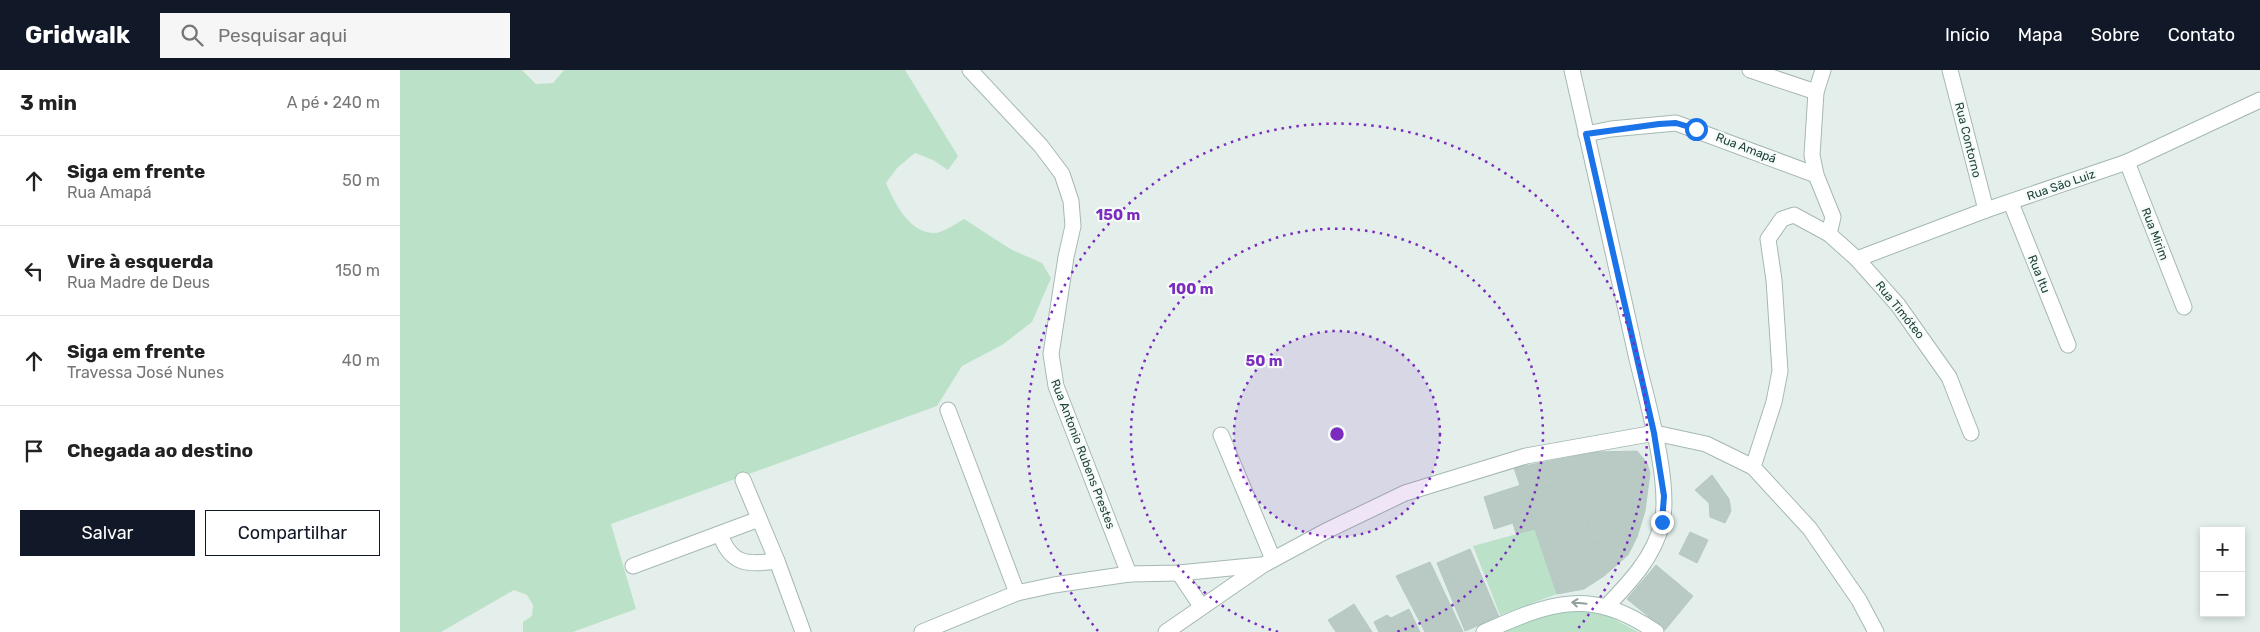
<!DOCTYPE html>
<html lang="pt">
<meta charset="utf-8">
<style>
:root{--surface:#fff;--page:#f6f6f6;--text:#222;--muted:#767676;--line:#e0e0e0;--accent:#111827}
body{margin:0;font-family:Rubik,sans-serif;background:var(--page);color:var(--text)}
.controls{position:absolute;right:15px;bottom:15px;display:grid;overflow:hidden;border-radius:0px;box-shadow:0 2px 8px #0003}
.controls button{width:45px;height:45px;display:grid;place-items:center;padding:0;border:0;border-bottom:1px solid var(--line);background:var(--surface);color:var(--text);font:25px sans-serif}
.stop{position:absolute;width:15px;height:15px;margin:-11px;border:4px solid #1a73e8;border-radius:50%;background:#fff}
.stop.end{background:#1a73e8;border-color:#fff;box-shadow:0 1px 5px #0008}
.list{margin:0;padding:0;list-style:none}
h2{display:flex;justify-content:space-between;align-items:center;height:65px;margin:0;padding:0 20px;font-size:21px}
h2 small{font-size:16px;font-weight:400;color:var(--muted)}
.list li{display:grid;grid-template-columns:32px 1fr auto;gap:15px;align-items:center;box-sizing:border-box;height:90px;padding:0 20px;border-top:1px solid var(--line)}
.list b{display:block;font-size:19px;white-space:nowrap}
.list p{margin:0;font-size:16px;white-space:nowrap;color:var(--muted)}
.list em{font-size:16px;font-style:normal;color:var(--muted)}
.actions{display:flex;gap:10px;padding:15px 20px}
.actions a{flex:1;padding:11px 0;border:1px solid var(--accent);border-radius:0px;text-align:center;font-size:18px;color:var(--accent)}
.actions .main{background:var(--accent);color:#fff}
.icon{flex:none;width:28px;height:28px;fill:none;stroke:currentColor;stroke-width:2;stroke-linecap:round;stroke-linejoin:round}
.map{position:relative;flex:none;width:1860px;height:562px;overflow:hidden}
header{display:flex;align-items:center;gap:30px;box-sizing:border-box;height:70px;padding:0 25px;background:var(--accent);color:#fff}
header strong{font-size:24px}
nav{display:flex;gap:28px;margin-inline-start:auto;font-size:18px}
.search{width:350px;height:45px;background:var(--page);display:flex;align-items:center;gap:12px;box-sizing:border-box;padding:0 18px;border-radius:0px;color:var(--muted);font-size:19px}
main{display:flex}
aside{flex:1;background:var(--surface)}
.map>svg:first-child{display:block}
.green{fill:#bbe2c9}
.building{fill:#b9cac4;stroke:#b5c9c3}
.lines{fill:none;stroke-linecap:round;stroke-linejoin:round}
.street-casing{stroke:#a6b8b3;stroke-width:17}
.secondary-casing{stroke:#a1bcb5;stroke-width:17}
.street{stroke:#fff;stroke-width:15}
.secondary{stroke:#fff;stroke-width:15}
.oneway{stroke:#90a19e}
.route{stroke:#1a73e8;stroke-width:6}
.ring{fill:none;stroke:#7b2cbf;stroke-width:2.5;stroke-dasharray:2.5 5}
.labels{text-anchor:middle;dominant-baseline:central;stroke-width:4.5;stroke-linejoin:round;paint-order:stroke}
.street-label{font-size:12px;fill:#21433d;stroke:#f5fbf8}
.centre{fill:#7b2cbf;stroke:#f5fbf8;stroke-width:2.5}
.ring-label{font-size:15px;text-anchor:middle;font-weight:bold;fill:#7b2cbf;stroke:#f5fbf8;stroke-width:4.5;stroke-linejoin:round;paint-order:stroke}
</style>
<header>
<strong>Gridwalk</strong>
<div class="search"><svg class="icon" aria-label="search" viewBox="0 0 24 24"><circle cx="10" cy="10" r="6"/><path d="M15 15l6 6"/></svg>Pesquisar aqui</div>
<nav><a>Início</a><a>Mapa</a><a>Sobre</a><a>Contato</a></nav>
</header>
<main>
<aside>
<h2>3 min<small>A pé · 240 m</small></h2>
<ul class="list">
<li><svg class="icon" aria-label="ahead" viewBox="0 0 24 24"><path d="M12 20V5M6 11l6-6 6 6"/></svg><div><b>Siga em frente</b><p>Rua Amapá</p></div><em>50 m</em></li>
<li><svg class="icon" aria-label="left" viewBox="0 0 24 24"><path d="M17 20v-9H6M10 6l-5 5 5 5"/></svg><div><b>Vire à esquerda</b><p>Rua Madre de Deus</p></div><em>150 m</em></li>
<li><svg class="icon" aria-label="ahead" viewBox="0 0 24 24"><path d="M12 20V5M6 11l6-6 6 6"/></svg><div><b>Siga em frente</b><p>Travessa José Nunes</p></div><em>40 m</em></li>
<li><svg class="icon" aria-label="arrive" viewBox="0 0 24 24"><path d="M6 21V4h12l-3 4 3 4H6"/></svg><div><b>Chegada ao destino</b></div></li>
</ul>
<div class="actions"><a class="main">Salvar</a><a>Compartilhar</a></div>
</aside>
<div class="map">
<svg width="1860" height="562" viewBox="0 0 1860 562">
<rect width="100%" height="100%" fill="#e4efeb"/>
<g class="green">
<path d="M0,0h122l14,14 17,-1 11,-13h341l53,86 -10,14 -15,-10 -18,-7 -18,15 -11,15c8,18 22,48 46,50 10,1 23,-9 32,-14l48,31 30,13 9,15 -19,44 -30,23 -40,21 -25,40 -326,118 25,85 -63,23h-50v-10l9,-6 1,-11 -6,-10 -13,-5 -73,42h-41z"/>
<polygon points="1135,459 1157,524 1100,545 1073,476"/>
<polygon points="1176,537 1203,543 1238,562 1103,562 1154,542"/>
</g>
<g class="building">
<polygon points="1237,381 1247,393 1250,403 1245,441 1237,467 1228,485 1204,506 1184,519 1157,524 1114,398 1196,382"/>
<polygon points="1312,405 1329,429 1331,441 1325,453 1310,447 1309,433 1295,420"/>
<polygon points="1230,408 1235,469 1190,473 1185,412"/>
<polygon points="1121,415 1135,459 1116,464 1113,453 1094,459 1084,427"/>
<polygon points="1151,416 1157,447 1133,455 1127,421"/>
<polygon points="1290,462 1308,470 1297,493 1279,484"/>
<polygon points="1070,479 1099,547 1065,561 1037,493"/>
<polygon points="1030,492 1063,562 1025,562 996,506"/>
<polygon points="1256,495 1293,526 1265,560 1227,529"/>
<polygon points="954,534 972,562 956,562 943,541"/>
<polygon points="1009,539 1020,562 979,562 974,552 987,545 991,548"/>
<polygon points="943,541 956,562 936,562 928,550"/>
</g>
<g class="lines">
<defs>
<g id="street">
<polyline points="570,0 641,76 662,104 671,131 673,156 666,187 651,284 656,316 729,504"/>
<path d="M1172,0c22,96 43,192 65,289 10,42 34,123 25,164 -8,34 -32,59 -56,84"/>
<polyline points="1350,0 1416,22"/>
<polyline points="1423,0 1416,22 1412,85 1416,105 1433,147 1429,164"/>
<polyline points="1550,0 1586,140"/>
<polyline points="1186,64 1211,59 1276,53 1416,105"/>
<polyline points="1727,92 1784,237"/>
<polyline points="1611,133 1668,275"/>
<polyline points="1457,189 1586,140 1727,92 1860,30"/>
<polyline points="548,340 617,523"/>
<polyline points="821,365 873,489"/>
<polyline points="1353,397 1374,332 1380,301 1374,210 1368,169 1382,149 1394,145 1429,164 1457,189 1498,235 1549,307 1571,363"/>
<polyline points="343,410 377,491 403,562"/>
<path d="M320,464c11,31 27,31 57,27"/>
<polyline points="233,496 359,449"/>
<polyline points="779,503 801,536"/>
<polyline points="522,562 617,523 654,515 729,504 779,503 861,495"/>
<polyline points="766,562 863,495 926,461 1005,423 1126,386 1255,363 1306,374 1353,397 1410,459 1459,530 1476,562"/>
</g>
<path id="secondary" d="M1084,562c67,-30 107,-45 172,0"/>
</defs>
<use href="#street" class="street-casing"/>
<use href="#secondary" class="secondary-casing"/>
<use href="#street" class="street"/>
<use href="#secondary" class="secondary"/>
</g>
<defs><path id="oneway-shaft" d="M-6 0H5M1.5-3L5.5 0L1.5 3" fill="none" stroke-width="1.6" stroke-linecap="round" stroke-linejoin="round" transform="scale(1.25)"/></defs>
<use class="oneway" href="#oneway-shaft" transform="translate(1179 533) rotate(-174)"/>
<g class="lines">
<polyline class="route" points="1262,452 1264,426 1254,363 1186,64 1259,54 1276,53 1296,59"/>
</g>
<circle cx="937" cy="364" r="103" fill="#7b2cbf" fill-opacity=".12"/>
<g class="ring">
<circle cx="937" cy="364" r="103"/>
<path d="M878 562A206 206 0 1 1 996 562"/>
<path d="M698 561A310 310 0 1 1 1176 561"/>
</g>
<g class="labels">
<g class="street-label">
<text transform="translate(1568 70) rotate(76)">Rua Contorno</text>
<text transform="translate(1346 78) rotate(21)">Rua Amapá</text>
<text transform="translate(1661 115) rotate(-19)">Rua São Luiz</text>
<text transform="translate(1755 164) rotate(69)">Rua Mirim</text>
<text transform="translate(1639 204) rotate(68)">Rua Itu</text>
<text transform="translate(1500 240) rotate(51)">Rua Timóteo</text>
<text transform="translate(683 384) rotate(69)">Rua Antonio Rubens Prestes</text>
</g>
</g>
<circle cx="937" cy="364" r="8" class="centre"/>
<g class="ring-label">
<text x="718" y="150">150 m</text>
<text x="791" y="224">100 m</text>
<text x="864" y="296">50 m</text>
</g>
</svg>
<div class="controls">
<button>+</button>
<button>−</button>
</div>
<div class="stop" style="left:1296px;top:59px"></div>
<div class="stop end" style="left:1262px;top:452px"></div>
</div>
</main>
